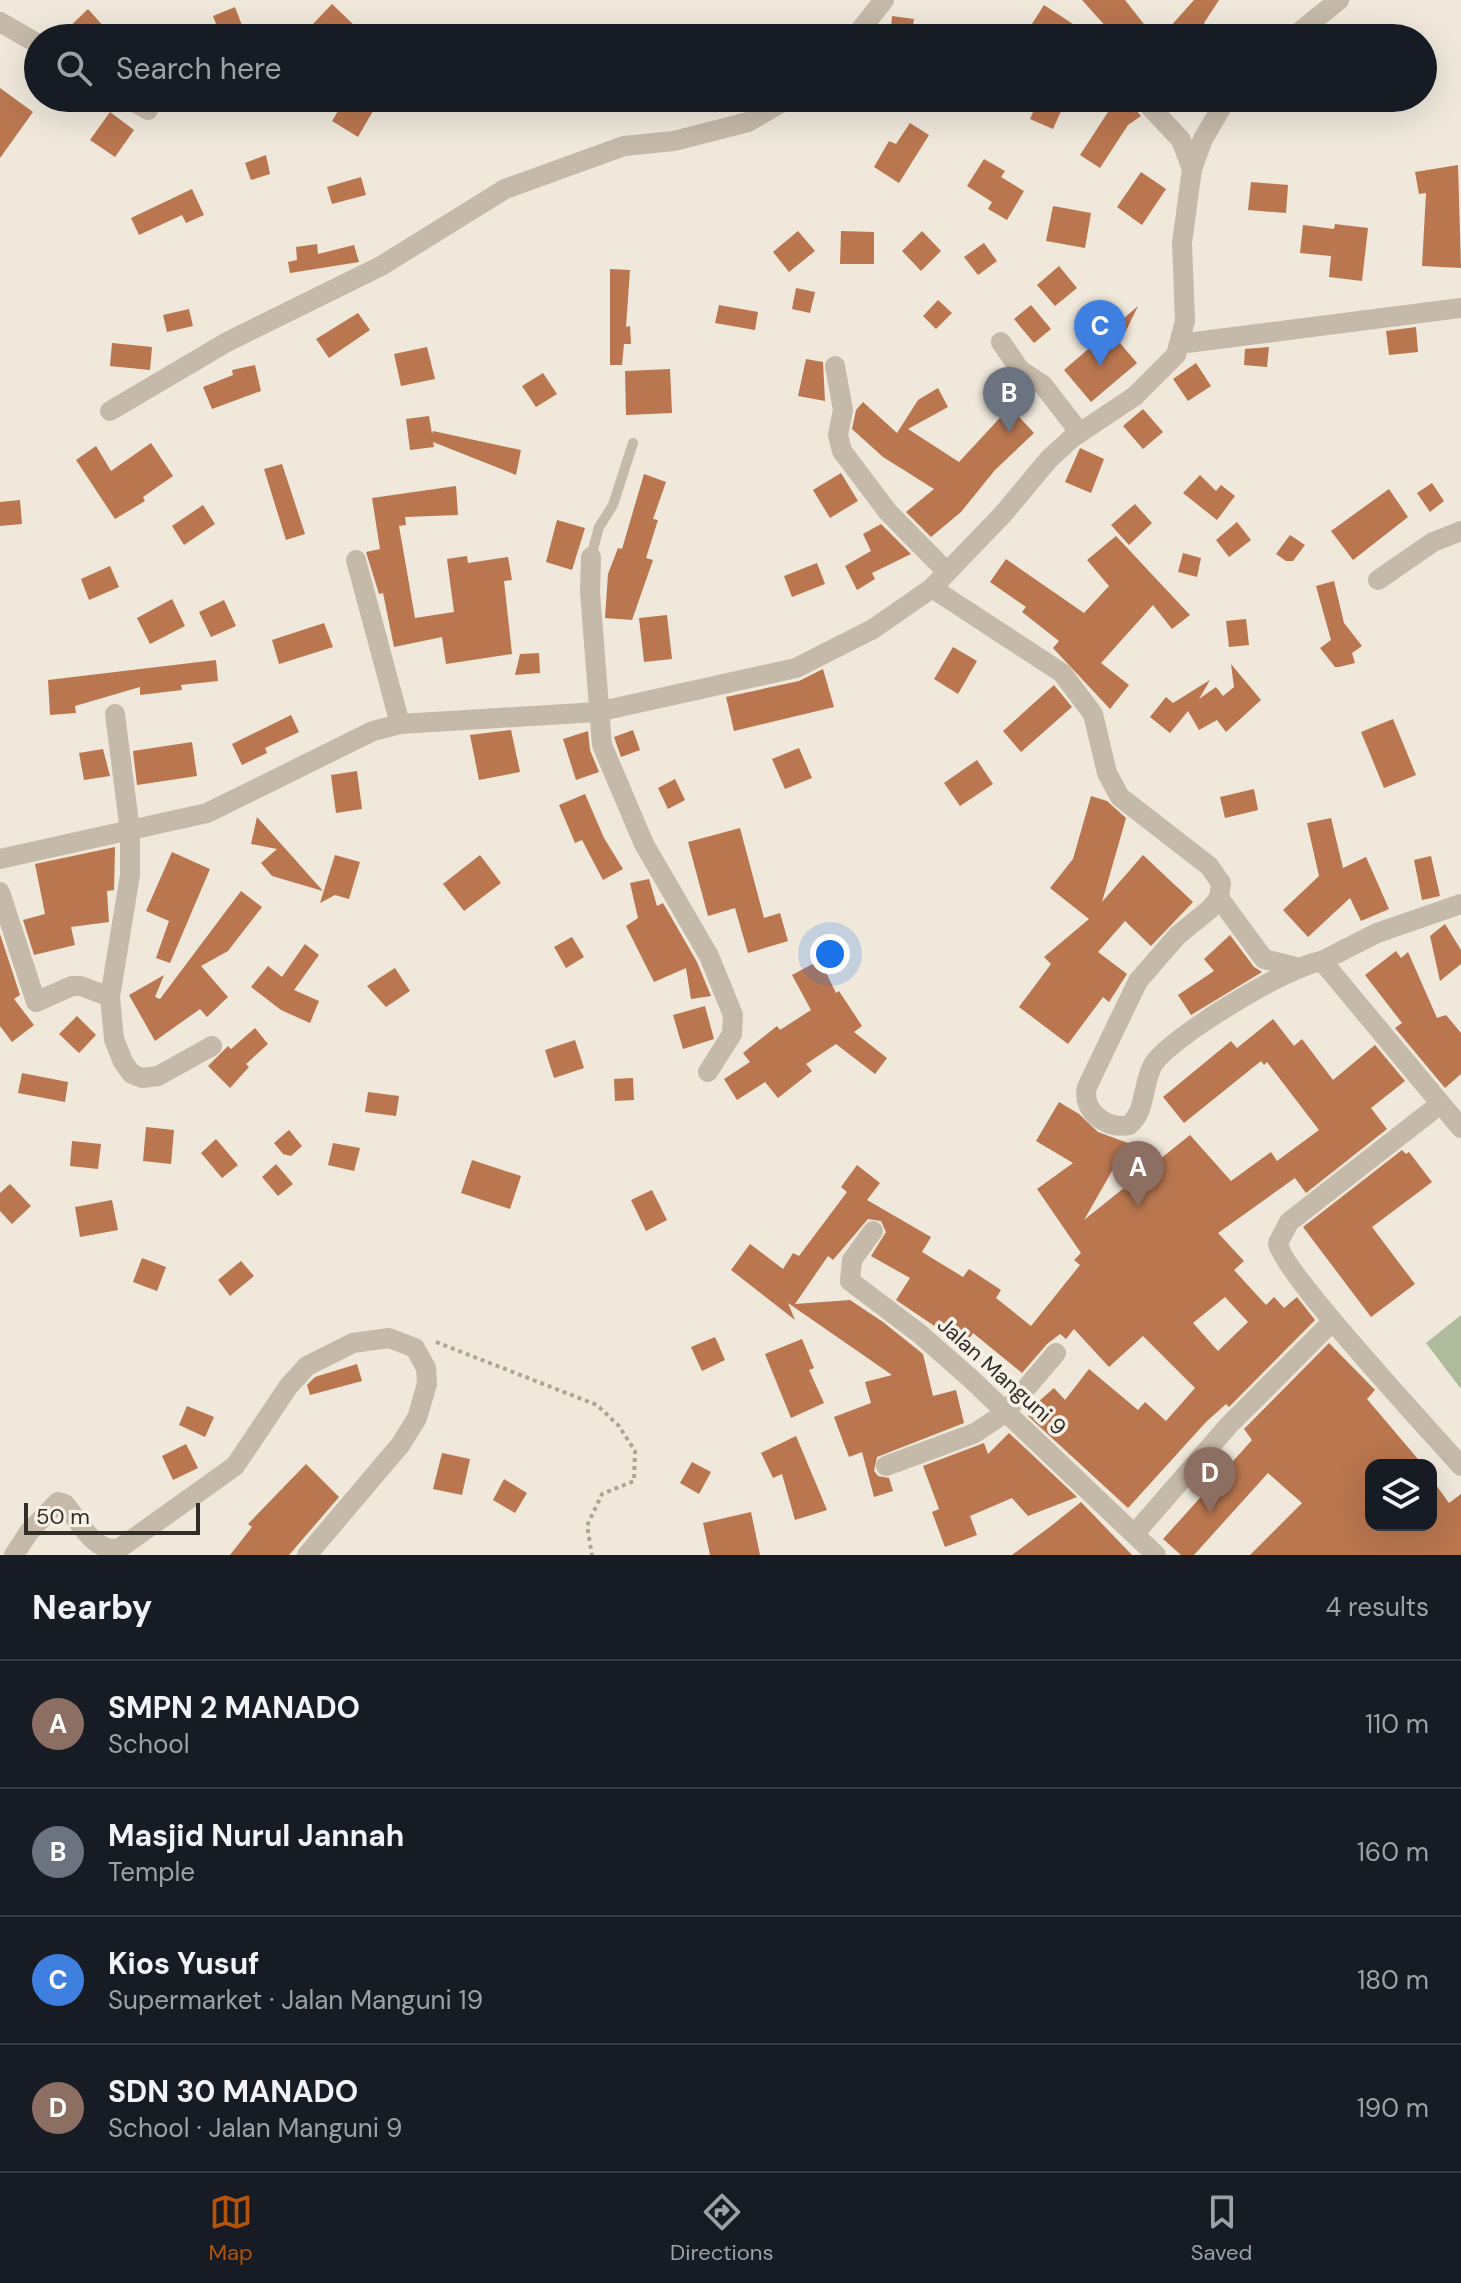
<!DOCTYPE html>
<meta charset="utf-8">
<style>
:root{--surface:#171b24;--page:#242831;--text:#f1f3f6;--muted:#9ea1a6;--line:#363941;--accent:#b45309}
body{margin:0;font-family:"DM Sans",sans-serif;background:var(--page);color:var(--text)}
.controls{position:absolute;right:24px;bottom:24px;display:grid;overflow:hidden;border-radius:16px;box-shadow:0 8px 32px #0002}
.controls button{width:72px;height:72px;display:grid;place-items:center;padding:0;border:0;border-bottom:2px solid var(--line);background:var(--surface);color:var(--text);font:40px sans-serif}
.scale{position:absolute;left:24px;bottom:20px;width:176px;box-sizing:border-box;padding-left:8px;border:4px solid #332d28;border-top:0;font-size:22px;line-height:28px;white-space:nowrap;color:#332d28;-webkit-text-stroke:6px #f7f2e7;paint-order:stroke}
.you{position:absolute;left:830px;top:954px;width:28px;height:28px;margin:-20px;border:6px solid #fff;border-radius:50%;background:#1a73e8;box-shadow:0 0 0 12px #1a73e833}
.badge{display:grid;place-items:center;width:52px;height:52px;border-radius:50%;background:var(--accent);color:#fff;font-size:26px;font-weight:700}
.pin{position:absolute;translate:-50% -66px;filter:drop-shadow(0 2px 4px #0008)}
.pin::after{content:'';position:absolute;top:42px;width:28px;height:24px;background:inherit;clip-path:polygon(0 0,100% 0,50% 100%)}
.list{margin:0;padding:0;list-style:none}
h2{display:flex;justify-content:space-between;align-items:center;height:104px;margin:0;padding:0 32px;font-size:34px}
h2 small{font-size:26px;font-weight:400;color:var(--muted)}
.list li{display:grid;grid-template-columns:52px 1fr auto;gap:24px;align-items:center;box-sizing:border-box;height:128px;padding:0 32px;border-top:2px solid var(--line)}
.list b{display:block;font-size:30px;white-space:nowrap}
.list p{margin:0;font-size:26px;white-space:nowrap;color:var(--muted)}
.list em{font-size:26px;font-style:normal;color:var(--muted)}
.icon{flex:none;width:44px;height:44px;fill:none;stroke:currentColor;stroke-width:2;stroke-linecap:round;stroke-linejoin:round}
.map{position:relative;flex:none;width:1461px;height:1555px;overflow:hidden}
.search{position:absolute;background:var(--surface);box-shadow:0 8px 32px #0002;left:24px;right:24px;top:24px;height:88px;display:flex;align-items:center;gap:20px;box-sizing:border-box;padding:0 28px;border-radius:44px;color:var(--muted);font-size:30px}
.sheet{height:616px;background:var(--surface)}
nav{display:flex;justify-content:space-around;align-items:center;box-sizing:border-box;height:112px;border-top:2px solid var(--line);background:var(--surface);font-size:22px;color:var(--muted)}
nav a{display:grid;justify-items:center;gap:4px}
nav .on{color:var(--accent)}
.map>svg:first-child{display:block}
.green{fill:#aebc9d}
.building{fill:#b9764f;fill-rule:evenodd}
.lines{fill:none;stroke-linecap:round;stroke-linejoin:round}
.path{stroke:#b1a493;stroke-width:4;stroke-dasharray:4 4;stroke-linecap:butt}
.service{stroke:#c5b9a9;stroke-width:10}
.minor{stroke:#c5b9a9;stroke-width:20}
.labels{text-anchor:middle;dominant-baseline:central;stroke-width:7;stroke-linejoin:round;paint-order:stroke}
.street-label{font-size:22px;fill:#332d28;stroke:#f7f2e7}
</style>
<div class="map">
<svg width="1461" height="1555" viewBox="0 0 1461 1555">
<rect width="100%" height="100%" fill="#efe8db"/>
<polygon class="green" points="1461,1315 1461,1389 1426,1343"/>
<g class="building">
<polygon points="1082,0 1125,0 1155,38 1116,38"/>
<polygon points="1194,0 1219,0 1204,23 1221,38 1160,38"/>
<polygon points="332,4 357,28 348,38 324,38 311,26"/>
<polygon points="1044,5 1076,26 1069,38 1023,38"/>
<polygon points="235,7 243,28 221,37 213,16"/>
<polygon points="88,9 114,38 58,38"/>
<polygon points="892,16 914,19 911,38 890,38"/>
<polygon points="0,88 33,112 0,158"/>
<polygon points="346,98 373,111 358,137 332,121"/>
<polygon points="1039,98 1067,98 1053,129 1030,119"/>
<polygon points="1126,98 1141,116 1128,125 1100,168 1080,155 1110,109"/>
<polygon points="110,112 134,130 115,157 90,140"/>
<polygon points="910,123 929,135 899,183 874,167 889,141 896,144"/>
<polygon points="266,155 270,174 251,180 245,163"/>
<polygon points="984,159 1005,171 1001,177 1024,191 1007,220 988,209 992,202 967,186"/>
<polygon points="1458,165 1461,268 1422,266 1426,193 1419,194 1415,172"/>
<polygon points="1141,172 1166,189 1142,225 1117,207"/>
<polygon points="361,177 366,195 332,204 327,187"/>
<polygon points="1251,182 1288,185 1286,213 1248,210"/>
<polygon points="192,189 204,215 186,223 182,215 139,235 131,218"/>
<polygon points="1053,206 1091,213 1085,248 1046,241"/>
<polygon points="1335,224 1368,228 1362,281 1329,277 1331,256 1300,253 1303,225 1334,229"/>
<polygon points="798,231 815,251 789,272 773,252"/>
<polygon points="841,231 874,232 874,264 840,264"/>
<polygon points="922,231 941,251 921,271 902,251"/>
<polygon points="984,243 997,261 978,275 964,257"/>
<polygon points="317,244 318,254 354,245 359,262 290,273 288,262 297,260 296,247"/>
<polygon points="1059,266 1077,288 1055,306 1037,285"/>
<polygon points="610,269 630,270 626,327 630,326 631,344 624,344 622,365 610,365"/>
<polygon points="796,288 815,292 810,313 792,309"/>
<polygon points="938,300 952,313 936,329 923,316"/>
<polygon points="719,305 758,312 755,330 715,323"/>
<polygon points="1031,305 1051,329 1034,343 1014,319"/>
<polygon points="1138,306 1120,343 1137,363 1091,402 1064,370"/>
<polygon points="189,309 193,326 167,332 163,315"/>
<polygon points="358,313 370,330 329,358 316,339"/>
<polygon points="1416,327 1418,352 1389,355 1386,331"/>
<polygon points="112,343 152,347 150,370 110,366"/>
<polygon points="427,347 435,379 401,386 394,354"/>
<polygon points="1269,347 1267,367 1244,365 1245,349"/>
<polygon points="806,359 823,362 825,401 798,396"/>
<polygon points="1196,363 1211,386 1188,401 1173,379"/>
<polygon points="255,365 261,391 212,409 203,387 233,375 232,370"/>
<polygon points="670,369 672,413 626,415 625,371"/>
<polygon points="543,373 557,394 536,407 522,386"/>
<polygon points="938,388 948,407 908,429 959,462 1010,407 1034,433 995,470 961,512 931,537 906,512 934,489 883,457 852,429 856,410 863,402 897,433 918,400"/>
<polygon points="1143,409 1163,432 1143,449 1123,426"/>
<polygon points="429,416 432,434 433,431 521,450 516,475 433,442 434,447 410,450 406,419"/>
<polygon points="151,443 173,476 143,497 145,501 115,519 76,460 96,446 111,471"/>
<polygon points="1080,448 1104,459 1091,493 1065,482"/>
<polygon points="282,464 305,534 286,540 264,469"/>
<polygon points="841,473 858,501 830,518 813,490"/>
<polygon points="644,474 666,482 653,519 658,520 646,558 653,560 632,620 605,618 608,574 618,548 622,549"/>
<polygon points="1200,475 1216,491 1221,485 1235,496 1217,520 1183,493"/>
<polygon points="1432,483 1444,501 1430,512 1417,493"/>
<polygon points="456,486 458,515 405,517 406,525 399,526 415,618 454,612 447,559 467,556 468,563 508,557 512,580 504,581 512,654 446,664 442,637 394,647 383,593 379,594 366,552 380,549 372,498"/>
<polygon points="1389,489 1408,517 1353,560 1331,531"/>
<polygon points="20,500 22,524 0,526 0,502"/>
<polygon points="1135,504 1152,523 1129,545 1111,525"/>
<polygon points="203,505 215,524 184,545 172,526"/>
<polygon points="557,520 585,528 572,570 546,562"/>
<polygon points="1237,522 1251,540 1229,557 1216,540"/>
<polygon points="881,524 911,554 872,573 875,579 857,590 845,566 871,551 863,534"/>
<polygon points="1290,535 1305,545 1293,561 1286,561 1276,554"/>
<polygon points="1116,536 1190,615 1172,629 1153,605 1101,663 1129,685 1110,709 1053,648 1059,641 1022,612 1026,607 990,582 1006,559 1084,613 1109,586 1087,560"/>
<polygon points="1183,553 1201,558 1197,577 1178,572"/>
<polygon points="817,563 825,584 792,597 784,576"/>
<polygon points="110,566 119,587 89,600 81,579"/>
<polygon points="1334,581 1344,623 1362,646 1352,653 1355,663 1339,667 1335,667 1320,648 1331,640 1316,586"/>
<polygon points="172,599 185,626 150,644 137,618"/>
<polygon points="224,600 236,626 211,637 199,612"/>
<polygon points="667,615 672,659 644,662 639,618"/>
<polygon points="1246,619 1249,645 1229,647 1226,621"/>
<polygon points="324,623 333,647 279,664 272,640"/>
<polygon points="953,647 977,661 958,694 934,679"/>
<polygon points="539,653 540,673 515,675 520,654"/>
<polygon points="216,660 218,681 181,685 182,690 140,695 140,687 75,706 76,713 50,715 48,680"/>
<polygon points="1231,664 1261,700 1226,732 1217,720 1199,730 1188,711 1170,733 1150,717 1166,697 1173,703 1210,680 1199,699 1216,687 1223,696 1234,687"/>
<polygon points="823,669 834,707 734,731 726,697 799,681"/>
<polygon points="1054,685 1072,707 1021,752 1003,731"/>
<polygon points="291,715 299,732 265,748 267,753 242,765 232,744"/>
<polygon points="1393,719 1416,775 1384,788 1361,732"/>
<polygon points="511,730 520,772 479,780 470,735"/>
<polygon points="633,730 640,750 621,757 614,737"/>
<polygon points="588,731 590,750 599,772 576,780 563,739"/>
<polygon points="192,742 197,776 137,785 133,751"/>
<polygon points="799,748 812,778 785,789 772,759"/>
<polygon points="103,749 110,776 84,780 79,753"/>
<polygon points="977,760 993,784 960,806 944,783"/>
<polygon points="357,771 362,809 336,813 331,775"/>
<polygon points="675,779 685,800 668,809 658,788"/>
<polygon points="1254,789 1258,810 1225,818 1220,797"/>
<polygon points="585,794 604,838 623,869 603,880 582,840 575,843 559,805"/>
<polygon points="1091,796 1107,801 1126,818 1102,902 1143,855 1193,902 1151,946 1125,921 1098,952 1127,974 1109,1002 1103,997 1068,1044 1019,1007 1051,964 1044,957 1089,919 1050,888 1073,859"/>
<polygon points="257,817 282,845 323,891 272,876 261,863 277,849 251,844"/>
<polygon points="1331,818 1343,868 1366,857 1389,909 1361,921 1350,898 1308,937 1283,910 1319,876 1307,823"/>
<polygon points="740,828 764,918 780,913 788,941 748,953 735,908 708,916 688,842"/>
<polygon points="115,847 114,890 107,891 109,922 71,927 75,945 34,955 23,920 45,914 35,864"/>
<polygon points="172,852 210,869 170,963 156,958 169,921 146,911"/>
<polygon points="335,855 360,862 349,899 335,895 320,903"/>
<polygon points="480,855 501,883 464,911 443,884"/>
<polygon points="1431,856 1440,896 1422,900 1414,860"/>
<polygon points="649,879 657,906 663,903 697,962 711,996 691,999 686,968 654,982 626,926 638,918 630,883"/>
<polygon points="241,891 262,907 228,951 201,966 228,997 207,1017 200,1009 155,1041 129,995 164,975 155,997 160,999"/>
<polygon points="1445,924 1461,950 1461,964 1440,981 1430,936"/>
<polygon points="0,934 20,995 14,999 34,1025 12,1042 0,1026"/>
<polygon points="1230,935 1254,967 1262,972 1191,1015 1178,995 1214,971 1204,959"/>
<polygon points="572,937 584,957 566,968 554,947"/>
<polygon points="305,944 319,955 294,990 319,1001 310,1023 281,1010 251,987 268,966 282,977"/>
<polygon points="1396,951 1401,958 1408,952 1437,1018 1446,1015 1461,1033 1461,1074 1445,1088 1395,1028 1402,1023 1365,975"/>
<polygon points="820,960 836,993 839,991 862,1026 854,1032 887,1058 875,1074 836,1044 806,1064 812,1071 778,1098 765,1082 737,1100 724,1079 750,1062 743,1053 777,1026 780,1030 811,1010 792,975"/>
<polygon points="395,968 410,991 386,1007 367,986"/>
<polygon points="705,1006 714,1039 683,1049 673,1015"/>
<polygon points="77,1016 96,1035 79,1053 59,1034"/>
<path d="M1273,1019l21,27 8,-7 31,41 42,-35 30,36 -34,27 16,21 -81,64 -11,-15 -77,55 26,28 -10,9 32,35 8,-8 10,11 13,-11 18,23 -86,87 -3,-3 -20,18 -78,86 -100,-92 6,-5 -3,-3 23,-20 11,12 24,-31 49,41 7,-8 21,19 29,-33 -52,-52 -34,31 -35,-38 -8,10 -6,-5 -13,10 -25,29 -49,-40 -9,13 -68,-46 14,-22 -39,-22 15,-24 -5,-11 -13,-2 -35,41 -5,-4 -33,48 55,-4 33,22 40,32 10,42 23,-6 8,33 -87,34 -3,14 4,5 11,2 4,13 -19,6 -12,-45 -13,5 -15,-40 37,-14 -6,-21 27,-7 -104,-72 7,17 -64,-50 19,-26 33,25 10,-16 6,3 48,-64 -6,-5 16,-22 23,18 -13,17 64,37 -9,15 41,25 6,-8 32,21 -5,8 35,28 49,-61 -6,-5 7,-7 -44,-64 36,-26 -37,-22 23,-39 20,12 19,18 30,11 -44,77 106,-85 41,46 40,-29 6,9 42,-31 -52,-68 -3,3 -3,-4 -77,62 -21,-26 68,-56 6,7zM1225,1297l23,25 -30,29 -25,-28z"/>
<polygon points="255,1028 268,1044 246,1064 249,1067 230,1088 208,1066 228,1046 231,1049"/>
<polygon points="575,1040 584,1068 554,1078 545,1050"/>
<polygon points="22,1073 68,1082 65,1102 18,1093"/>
<polygon points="633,1078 634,1100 615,1101 614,1079"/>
<polygon points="368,1092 399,1096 396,1116 365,1112"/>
<polygon points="146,1127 174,1130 171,1164 143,1161"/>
<polygon points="289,1130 302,1146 291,1156 283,1154 274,1143"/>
<polygon points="216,1139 238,1165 222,1178 201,1153"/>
<polygon points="72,1141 101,1144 98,1169 70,1166"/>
<polygon points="333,1143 360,1148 354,1171 328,1165"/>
<polygon points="1402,1150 1406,1154 1409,1152 1432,1182 1372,1227 1415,1284 1371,1317 1303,1227"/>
<polygon points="472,1160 521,1176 510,1209 461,1193"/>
<polygon points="276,1164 293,1184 278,1196 262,1177"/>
<polygon points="10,1184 31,1206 12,1224 0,1211 0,1193"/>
<polygon points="652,1190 667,1220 646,1231 631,1200"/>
<polygon points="112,1200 118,1230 80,1237 75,1207"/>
<polygon points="142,1258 166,1267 157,1291 133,1282"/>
<polygon points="241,1261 254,1276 230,1296 218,1280"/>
<polygon points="715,1337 725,1360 702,1371 691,1347"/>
<polygon points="802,1339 814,1368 809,1370 824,1403 791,1418 765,1354"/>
<polygon points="1329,1343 1375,1390 1367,1399 1423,1465 1371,1465 1371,1525 1431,1525 1431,1478 1449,1503 1461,1494 1461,1555 1250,1555 1302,1503 1268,1473 1194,1555 1181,1555 1163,1539 1252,1440 1244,1429"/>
<polygon points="357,1364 362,1381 310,1395 307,1385 315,1377"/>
<polygon points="187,1406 214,1417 205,1437 179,1425"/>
<polygon points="1009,1433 1077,1497 1028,1516 1012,1498 970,1516 977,1535 945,1547 932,1512 939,1509 923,1466 984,1443 988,1454"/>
<polygon points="796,1436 827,1510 795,1520 782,1474 773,1478 761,1453"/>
<polygon points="186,1444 198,1468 173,1480 162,1456"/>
<polygon points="442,1453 470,1459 462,1495 433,1489"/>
<polygon points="692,1462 711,1472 699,1494 680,1483"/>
<polygon points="306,1464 339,1497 289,1555 230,1555 252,1527 248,1524"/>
<polygon points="504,1479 527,1493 515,1513 493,1500"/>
<polygon points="1081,1502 1132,1555 1012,1555 1051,1526"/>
<polygon points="751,1512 760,1555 710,1555 703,1523"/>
</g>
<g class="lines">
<polyline class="path" points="436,1342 597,1405 619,1426 635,1451 634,1481 602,1494 587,1526 592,1555"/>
<polyline class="service" points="591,557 599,527 613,505 633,443"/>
<g class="minor">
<polyline points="0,22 38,44"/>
<polyline points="854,38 884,0"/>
<polyline points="1292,38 1339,0"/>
<polyline points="128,98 148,110"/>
<polyline points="1142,98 1181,140 1192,169"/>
<polyline points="1001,342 1020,370 1043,385 1080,433"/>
<polyline points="1179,344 1461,308"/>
<polyline points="835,366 843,410 838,435 842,451 888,512 947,572"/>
<polyline points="110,411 227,342 381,266 505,189 624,146 674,141 748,122 789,98"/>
<polyline points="591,557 590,592 602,745 644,844 709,956 733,1015 732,1034 708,1072"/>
<polyline points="356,560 400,724"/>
<polyline points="1378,580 1433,542 1461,531"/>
<path d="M932,588l130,85 31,41 14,59 13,24 89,69 12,17 -2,15 -9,11 -32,26 -40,46 -51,106c-6,24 20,43 42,38 18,-14 13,-44 25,-62 20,-28 134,-97 168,-102"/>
<polyline points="115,714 130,831 130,875 110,997 114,1039 123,1062 132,1074 142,1078 158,1076 212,1046"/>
<polyline points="0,859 207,813 373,731 400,724 597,712 796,668 873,629 932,588 1004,513 1049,459 1072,438 1135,396 1176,355 1185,321 1182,243 1192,169 1203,139 1227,98"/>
<polyline points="0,892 36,1002 72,986 81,986 110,997"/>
<polyline points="1219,898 1264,959 1296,967"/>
<polyline points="1461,904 1377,933 1322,961 1461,1128"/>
<path d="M1439,1105l-150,117 -11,21c2,27 155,191 183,223"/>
<polyline points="873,1231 852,1260 850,1281 920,1334 970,1378 1156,1555"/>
<polyline points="886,1466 975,1433 1005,1413 1056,1353"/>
<polyline points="1136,1532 1229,1425 1333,1321"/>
<path d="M14,1555l15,-23 29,-30 7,2c14,17 29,50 55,44l115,-82 53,-79 19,-21 46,-23 36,-5 26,10 11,20 1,16 -10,34 -16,26 -94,111"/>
</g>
</g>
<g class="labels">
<g class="street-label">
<text transform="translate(1002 1376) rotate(42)">Jalan Manguni 9</text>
</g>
</g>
</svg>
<div class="controls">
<button><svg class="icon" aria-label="layers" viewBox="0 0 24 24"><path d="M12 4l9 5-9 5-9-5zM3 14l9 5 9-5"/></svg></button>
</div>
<div class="scale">50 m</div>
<div class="you"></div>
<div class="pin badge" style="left:1138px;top:1207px;background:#8d6e63">A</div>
<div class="pin badge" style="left:1009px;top:433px;background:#6b7280">B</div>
<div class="pin badge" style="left:1100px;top:366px;background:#3f7fe0">C</div>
<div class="pin badge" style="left:1210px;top:1513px;background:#8d6e63">D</div>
<div class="search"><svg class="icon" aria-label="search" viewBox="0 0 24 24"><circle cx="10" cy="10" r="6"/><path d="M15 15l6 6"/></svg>Search here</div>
</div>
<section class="sheet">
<h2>Nearby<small>4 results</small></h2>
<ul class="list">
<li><span class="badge" style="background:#8d6e63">A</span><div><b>SMPN 2 MANADO</b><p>School</p></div><em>110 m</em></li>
<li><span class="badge" style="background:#6b7280">B</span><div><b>Masjid Nurul Jannah</b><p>Temple</p></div><em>160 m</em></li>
<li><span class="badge" style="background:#3f7fe0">C</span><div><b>Kios Yusuf</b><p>Supermarket · Jalan Manguni 19</p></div><em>180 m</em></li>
<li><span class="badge" style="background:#8d6e63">D</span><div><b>SDN 30 MANADO</b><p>School · Jalan Manguni 9</p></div><em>190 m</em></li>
</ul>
</section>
<nav>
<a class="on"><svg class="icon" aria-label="map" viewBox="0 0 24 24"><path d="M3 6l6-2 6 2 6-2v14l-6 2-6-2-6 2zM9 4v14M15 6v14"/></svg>Map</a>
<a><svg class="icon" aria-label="directions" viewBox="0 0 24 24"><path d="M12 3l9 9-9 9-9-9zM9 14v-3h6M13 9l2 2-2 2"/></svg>Directions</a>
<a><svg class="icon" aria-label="saved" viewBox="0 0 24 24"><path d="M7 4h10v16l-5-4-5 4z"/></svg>Saved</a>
</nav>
